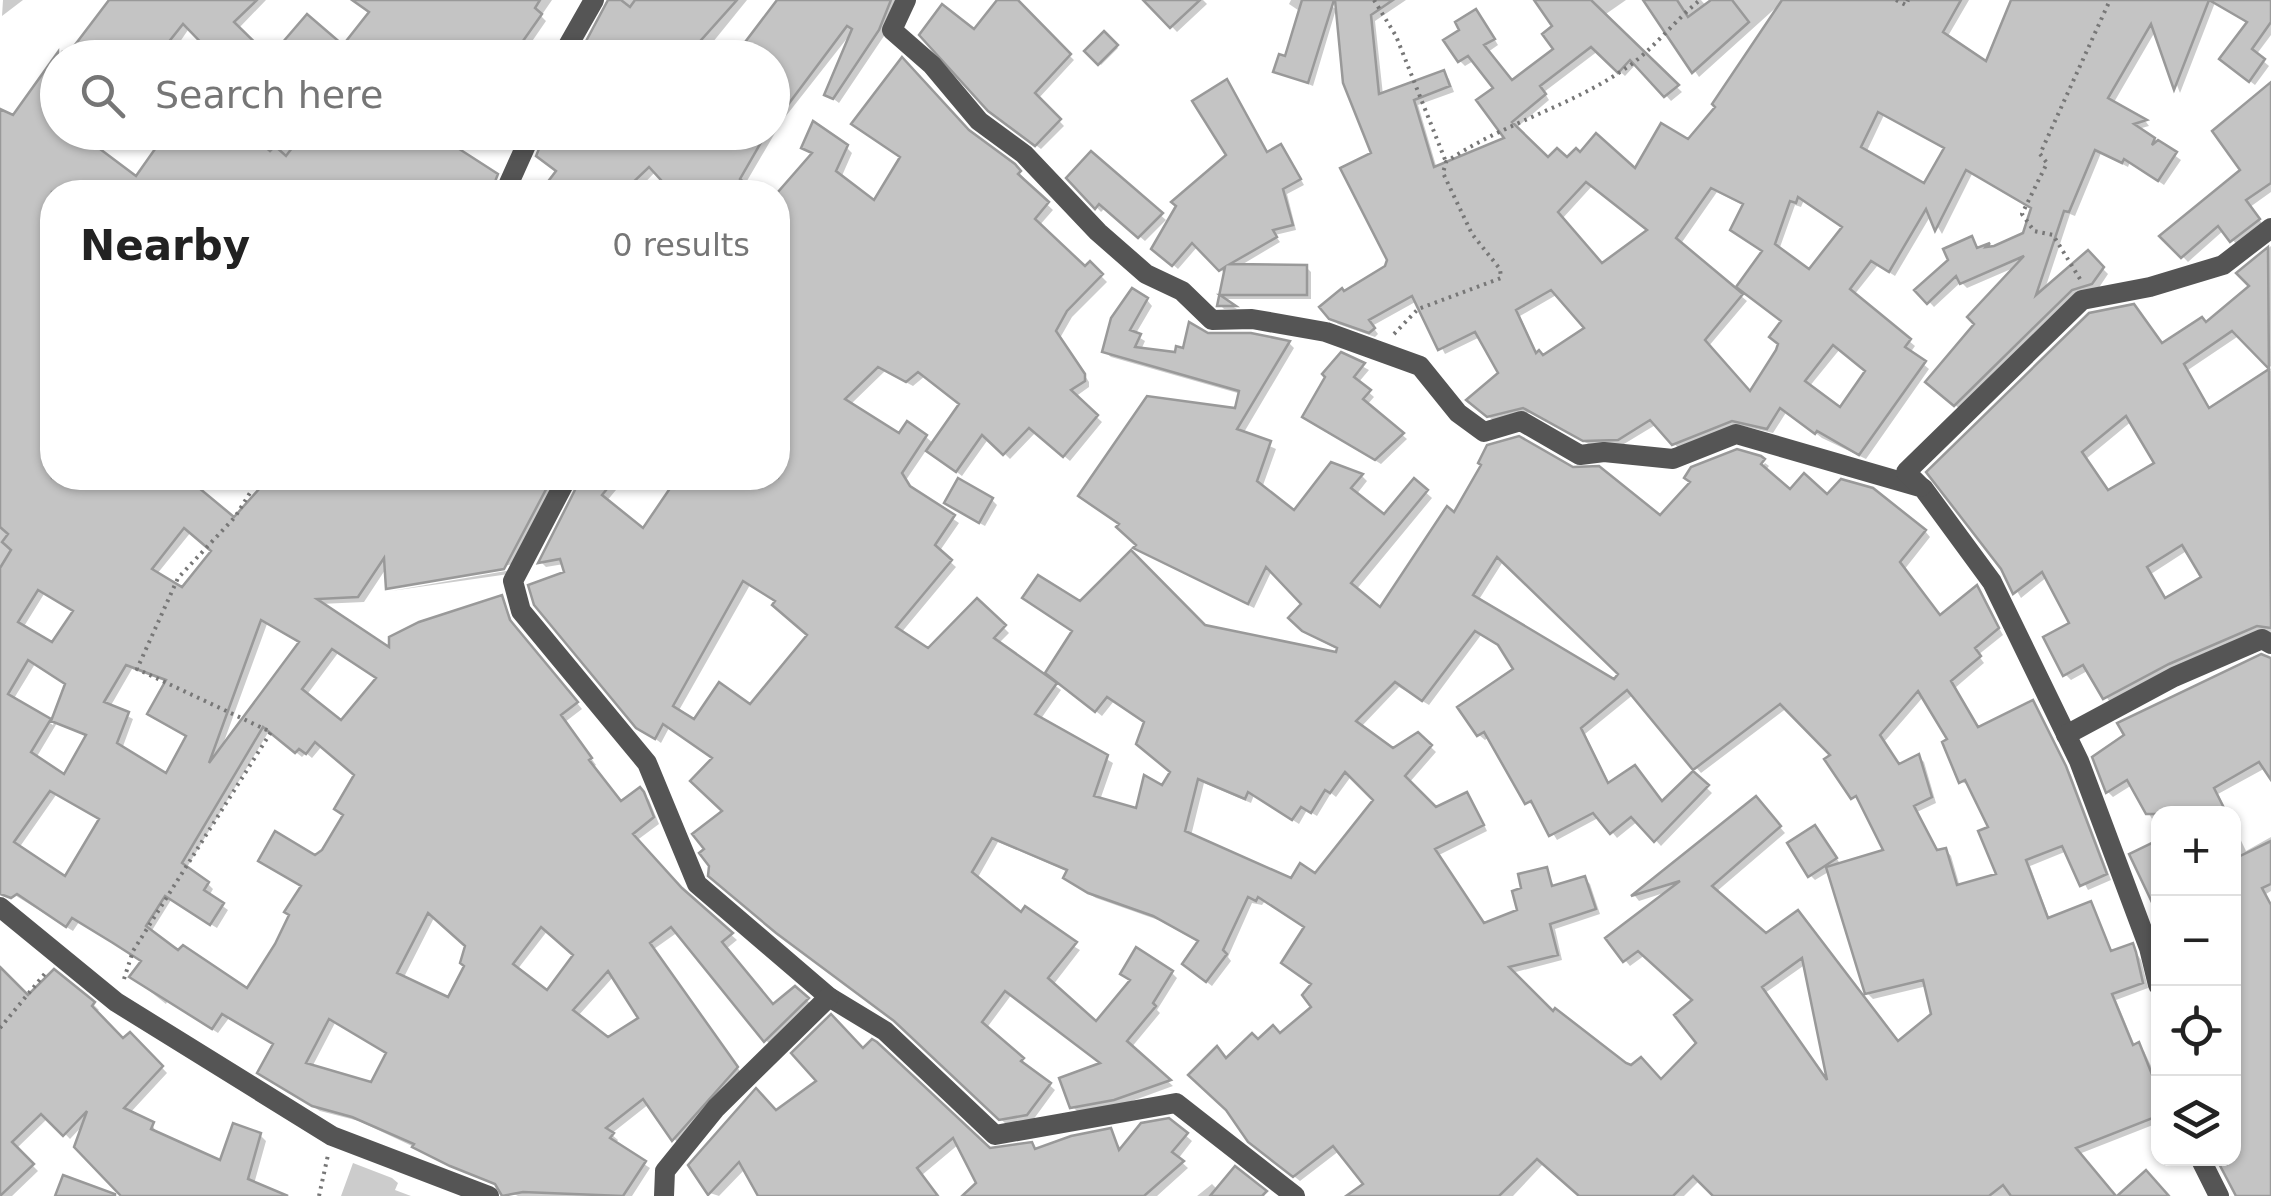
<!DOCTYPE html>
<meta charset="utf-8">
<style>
:root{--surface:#fff;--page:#f6f6f6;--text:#222;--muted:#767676;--line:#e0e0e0}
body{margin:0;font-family:"DejaVu Sans",sans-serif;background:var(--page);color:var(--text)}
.controls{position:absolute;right:30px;bottom:30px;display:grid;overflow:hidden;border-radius:20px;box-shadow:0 2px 8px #0004}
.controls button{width:90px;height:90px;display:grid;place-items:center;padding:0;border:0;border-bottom:2px solid var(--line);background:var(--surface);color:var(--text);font:50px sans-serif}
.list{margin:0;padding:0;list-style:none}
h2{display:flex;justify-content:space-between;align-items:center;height:130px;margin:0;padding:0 40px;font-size:42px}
h2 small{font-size:32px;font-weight:400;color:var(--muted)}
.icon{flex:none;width:55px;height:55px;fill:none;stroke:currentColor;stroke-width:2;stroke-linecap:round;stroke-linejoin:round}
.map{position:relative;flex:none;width:2271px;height:1196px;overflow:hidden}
.search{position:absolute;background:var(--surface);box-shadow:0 2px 8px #0004;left:40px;top:40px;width:750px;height:110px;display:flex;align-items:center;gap:25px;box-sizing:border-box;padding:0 35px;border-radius:55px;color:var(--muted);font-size:38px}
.panel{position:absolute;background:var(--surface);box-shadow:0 2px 8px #0004;left:40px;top:180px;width:750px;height:310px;border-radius:40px}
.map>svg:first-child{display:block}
.shadow{fill:#0003;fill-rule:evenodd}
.building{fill:#c4c4c4;stroke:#999;stroke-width:2.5;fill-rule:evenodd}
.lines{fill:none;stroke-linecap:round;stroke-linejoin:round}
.path{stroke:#777;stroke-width:4;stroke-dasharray:2.5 5;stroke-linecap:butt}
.minor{stroke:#555;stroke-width:20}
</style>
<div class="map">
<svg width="2271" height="1196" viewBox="0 0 2271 1196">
<rect width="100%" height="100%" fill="#fff"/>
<g class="shadow">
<polygon points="3,0 23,0 2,16"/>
<path d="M112,0h154l-28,29 -48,-2 -21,31h-111v74h51l-10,16 37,32 37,-48h299l-14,19 24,17 -16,24h-414v286h148l-8,7 42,35 35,-39 -3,-3h294l-46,86 -124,22v4l-3,-23 -23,35 -44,2 72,47 110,-54 13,31 67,81 -17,13 31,43 -3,2 29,37 18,-14 9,10 10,24 -23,17 47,52 54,47 -11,9 47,58 21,-18 18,16 -41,41 -93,-114 -24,17 88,125 -63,71 -30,-41 -38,30 7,6 -3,5 35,23 -18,28h-114l-159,-75 -39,-10 -60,-38 15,-27 -46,-28 -11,15 -50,-33 -2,4 -34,-27 11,-15 -64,-40 -6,9 -73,-45v-777l15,7 47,-66 8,5zM191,532l23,20 -31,38 -26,-16zM44,594l31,18 -22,34 -30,-18zM267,624l34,20 -79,103zM338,653l41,26 -38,45 -35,-28zM35,664l33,21 -15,40 -40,-25zM132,669l35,13 -17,32 38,23 -21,40 -45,-28 11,-30 -23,-12zM57,723l31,14 -23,41 -29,-20zM269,731l33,26 4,-4 6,5 10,-12 35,29 -11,41 -22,36 -9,6 -48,8 36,21 -26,58 -29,46 -97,-59 20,-32 46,28 11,-18 -19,-14 4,-7 -5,-5 -22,-15zM56,795l45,25 -36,59 -46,-31zM435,916l33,30 -1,21 -18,33 -46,-21zM548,930l28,25 -29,38 -30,-23zM614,976l28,43 -35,21 -29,-24zM335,1023l54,32 -17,30 -60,-18z"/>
<polygon points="369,0 552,0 541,16 546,21 524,53 531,58 273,58 343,48 371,13"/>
<polygon points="620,0 747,0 700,58 578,58"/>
<polygon points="780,0 901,0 884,36 839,103 827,94 852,32 782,121 744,186 751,192 675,192 656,171 636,192 543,192 559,172 576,132 772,132 772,58"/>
<polygon points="1000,0 1014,0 1035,17 1037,25 1074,60 1038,99 1064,126 1041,149 997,116 975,32"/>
<polygon points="1147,0 1203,0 1207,4 1177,32"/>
<polygon points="1291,0 1322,0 1336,9 1313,86 1276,71 1286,59 1301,12 1289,4"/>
<path d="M1341,0h65l-31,21 8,74 60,-22 6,6 5,13 -36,13 19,64 71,-30 -11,-51 -22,-28 -10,6 -6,-6 22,-42 17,27 -10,7 24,31 45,-33 -2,-23 -18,-27h89l-23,16 79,76 -11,9 -34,-38 -12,13 -27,-25 -54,41 5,8 -34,29 33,32 87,11 54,-29 29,-36 62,-103 -81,73 -53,-77h55l6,7 8,-7h254l-21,36 39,29 24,-65h205l-36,93 -24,-63 -43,74 33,18 3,4 -11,3 43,31 -17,25 -34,-23 -2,5 -27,-14 -26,63 -5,-2 -26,78 44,-38 20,20 -10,15 -137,121 -27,-23 84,-121 -51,22 -6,-6 -27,25 -16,-17 53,-51 8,11 13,-1 33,-15 8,-25 -61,-35 -30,60 -11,-19 -36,61 -17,-11 -24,30 55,46 6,5 -5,7 19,16 -63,90 -44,-21 -35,-27 -14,22 -34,-8 -60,24 -22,-25 -33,20 -34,1 -59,-33 -37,9 -19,-15 26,-32 -21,-37 -35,17 -28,-53 -45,25 6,8 -3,3 -37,-13 -7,-7 13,-23 43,-27 2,-7 -15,-106zM1884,115l62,34 -21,38 -59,-34zM1593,185l57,46 -48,35 -40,-47zM1717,192l28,14 20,46 19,69 -5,30 -29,44 -42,-48 39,-46 -67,-56zM1804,200l40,28 -34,44 -31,-22 16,-45 6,2zM1558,294l30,34 -44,30 -7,-4 -17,-38zM1840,349l28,22 -27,40 -32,-24z"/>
<polygon points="2265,0 2271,0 2271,35 2256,55 2269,66 2255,85 2228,64"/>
<polygon points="1104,34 1118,48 1101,65 1087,51"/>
<polygon points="2271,86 2271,192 2250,207 2264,226 2238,246 2224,230 2188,262 2163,236 2243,170"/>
<path d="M969,134l44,32 11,12 -2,3 31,29 -14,16 46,44 5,-5 17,17 -35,35 -12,21 29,44v5l-14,10 27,25 -32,39 -34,-29 -26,27 -21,-21 -27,38 -35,-27 -21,31 6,11 47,32 -20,29 17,15 -55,66 28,19 48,-51 32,32 -11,11 63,46 -21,30 73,43 -13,37 38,11 35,-38 -27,-51 -32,-21 -12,15 -48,-38 21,-46 5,-28 257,51 2,-5 -28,-14 -19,-18 12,-14 -32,-34 -18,38 -118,-60 101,-137 4,-17 -130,-37 -6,-5 42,-52 5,6 -17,29 10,6 -4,9 36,5 30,-19 82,7 5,5 -51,86 33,15 -14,39 32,25 38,-48 30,11 5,5 -11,14 29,23 29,-36 18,16 -76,92 25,21 73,-95 206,3 95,-43 10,-13 4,3 -4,5 25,22 37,4 98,34 5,6 -26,33 37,48 36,-30 26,47 -25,20 6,8 -29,25 24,41 53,-26 6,6 33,66 40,105 -23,10 -21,-39 -37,15 20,54 40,-16 23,49 19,-7 9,14 7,28 -32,12 19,46 9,5 14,30v42l-79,31 35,42h-398l-16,-16 -16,16h-102l-38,-33 -31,33h-162l15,-11 -27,-34 -39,30 -43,-34 -31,-86 32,-19 23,-6 34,-29 -8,-79 -42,-27 -3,4 -10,-2 -24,54 3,4 -19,25 -22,-17 10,-26 -39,-22 -65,-23 -25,-15 -5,-5 3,-6 -71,-30 -21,37 44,36 59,35 -27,35 44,40 75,-52 5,5 -20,32 3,3 -29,35 42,38 -52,19 -43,7 -6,-6 32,-41 -92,-71 -26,35 69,61 -22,30 -26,5 -104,-99 -178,-215 -10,-52 -46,-31 -8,15 -23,-17 -74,-162 -18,3 -5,-5 40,-84h45l-20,24 38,30 36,-54h98v-4l46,32 15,-19 -61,-54v-238l35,-41 -9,-7h42l6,6 -11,25 34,26zM885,371l28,15 12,-10 37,28 -28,40 -8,-7h-26l-50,-32zM1504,560l118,114 -7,9 -137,-82zM750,585l27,17 33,33 -60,72 -55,15 -17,-10zM1481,635l22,13 13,21 -55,39 18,27 6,5 4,-3 38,65 9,4 21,34 43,-23 17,21 21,-17 23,25 51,-53 -19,-18 -30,29 -53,-19 -25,-51 49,-40 67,79 86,-65 47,47 52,96 -45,14 -21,-32 -10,42 5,5 15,-9 37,122 6,6 54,-13 6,29 -35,29 -100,-131 -32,24 -50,-45 69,-59 -29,-33 -121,96 4,5 31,-10 -45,69 5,6 15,-11 51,46 4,42 -39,39 -37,-17 -71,-50 -41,-42 50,-13 -7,-31 45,-15 -10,-30 -6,-6 -29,10 -9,-18 -26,42 -35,14 -46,-71 48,-24 -15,-31 -6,-5 -30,15 -27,-27 27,-31 -18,-17 -25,16 -33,-23 39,-41 30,18zM1924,696l27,44 10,42 9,3 21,43 8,48 -39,11 -9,-31 -5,-6 -7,2 -22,-40 19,-9 -12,-41 -5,-5 -19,9 -16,-24zM1352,775l25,25 -61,76 -24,5 -101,-45 13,-53 47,20 3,-8 45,29 8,-14 10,6 14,-23 5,4zM1806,964l24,123 -65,-94z"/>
<polygon points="1285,152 1304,185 1287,194 1296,230 1275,235 1280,242 1238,267 1306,267 1311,272 1311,299 1221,299 1237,309 1224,309 1220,305 1226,275 1198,246 1178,269 1154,248 1268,155"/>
<polygon points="1092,154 1166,220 1145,241 1106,207 1101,212 1070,178"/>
<path d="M2271,246v121l-31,-32 -52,35 22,40 61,-40v262l-8,-1 -152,73 -22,-34 -18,10 -6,-6 7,-50 -25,-47 -26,21 -18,-31 -74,-95 277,-147 46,-38 -13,-14zM2132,421l25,43 -48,29 -23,-34zM2188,550l16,28 -38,23 -15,-27z"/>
<polygon points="1342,355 1369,370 1358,383 1374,397 1367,405 1407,439 1381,464 1305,417"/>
<polygon points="992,500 997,505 985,526 952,508"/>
<polygon points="511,570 509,574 391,591"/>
<polygon points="2271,673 2271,765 2218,794 2228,814 2158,814 2158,829 2132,785 2113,797 2108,792"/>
<polygon points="2234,826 2246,851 2271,837 2271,891 2266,894 2271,904 2271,1196 2235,1196 2217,1158 2234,1158 2234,1081 2245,1074 2234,1054"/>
<polygon points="0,971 28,998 93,1004 99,1010 95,1013 123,1042 136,1040 167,1073 130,1113 152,1124 157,1134 222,1163 260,1135 266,1141 254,1184 275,1196 125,1196 85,1123 70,1139 49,1117 16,1149 38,1171 12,1196 0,1196"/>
<polygon points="863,1051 989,1150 1037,1151 1110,1131 1122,1151 1169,1121 1192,1141 1178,1159 1188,1168 1157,1196 966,1196 979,1184 959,1144 922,1175 938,1196 761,1196 746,1168 719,1196 710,1193 701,1179 776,1113"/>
<polygon points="353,1163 392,1178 398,1183 395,1190 411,1196 341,1196"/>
<polygon points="1235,1170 1265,1196 1197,1196 1212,1184 1218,1190"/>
</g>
<g class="building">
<polygon points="109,0 257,0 234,22 270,57 307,14 343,45 369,12 352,0 540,0 535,8 542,14 511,58 216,58 183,24 156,58 65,58"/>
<polygon points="608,0 621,0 630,7 635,0 737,0 685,58 577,58"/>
<polygon points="777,0 891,0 879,30 833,99 824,95 852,29 847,26 772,126 772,58 733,58"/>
<polygon points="997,0 1018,0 1071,54 1035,93 1061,119 1035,146 988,111 919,35 942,4 974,29"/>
<polygon points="1143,0 1200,0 1170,28"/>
<polygon points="1302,0 1334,0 1308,83 1273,72 1279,54 1285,56"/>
<path d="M1335,0h58l-22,15 8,79 65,-24 6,16 -36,14 20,67 70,-29 -28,-38 17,-12 -25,-32 -10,6 -15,-22 16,-10 -4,-8 21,-13 19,30 -11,6 28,35 41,-31 -11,-15 10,-8 -18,-26h57l88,85 -15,12 -34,-37 -12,13 -27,-26 -51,39 6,8 -34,28 36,35 9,-9 10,9 9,-9 4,4 16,-19 39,35 26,-45 27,16 27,-32 -3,-3 70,-104h179l-18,32 43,29 25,-61h260v22l-19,27 13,10 -16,23 -30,-23 28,-37 -38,-22 -35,90 -23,-66 -43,74 39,22 -13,4 21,14 -3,7 6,-5 19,12 -19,29 -34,-22 -2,4 -27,-13 -26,62 -5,-1 -28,84 52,-45 16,17 -12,17 -20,6 -118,116 -29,-24 49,-58 -7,-7 57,-61 -64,28 -4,-8 -29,28 -13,-14 34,-30 -5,-11 29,-13 5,12 13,-5 -4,4 8,-1 29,-13 8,-25 -65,-38 -31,61 -9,-22 -37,63 -18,-11 -21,28 61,50 -6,8 21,14 -67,94 -42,-24 -2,3 -35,-26 -13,21 -35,-8 -60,24 -22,-25 -32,20 -35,1 -60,-33 -36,9 -21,-17 32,-27 -23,-41 -37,18 -26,-54 -43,24 6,8 -6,5 -40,-14 -10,-12 23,-19 2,3 41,-25 2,-6 -47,-92 31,-15 -28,-70zM1878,112l66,36 -20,35 -63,-36zM1586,182l61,48 -45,33 -44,-51zM1711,188l32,16 -13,26 32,21 -26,36 45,34 -12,16 9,7 -2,6 -26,41 -45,-51 38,-46 -67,-56zM1798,197l44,30 -33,42 -34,-25 15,-43 6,2zM1551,290l33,38 -41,27 -4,-5 -3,3 -20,-43zM1833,345l32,26 -25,36 -35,-26z"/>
<polygon points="1643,0 1677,0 1688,17 1711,0 1732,0 1749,22 1692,73"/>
<polygon points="1104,31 1118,45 1098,65 1084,51"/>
<path d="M58,52v80h42l-4,14 40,30 31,-44h81l22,19 5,-5 11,10 18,-24h158l-9,13 45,29 -7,18h-439v286h135l47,39 35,-39h283l-48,91 -118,20 -2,-31 -26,39 -41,2 72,48v-10l30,-15 83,-27 8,25 68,82 -17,13 31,43 -3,2 32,41 19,-14 4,5 10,25 -21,17 49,54 51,45 -11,9 51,62 22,-18 14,12 -45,44 -93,-115 -21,16 88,124 -66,74 -29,-42 -37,29 8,5 -4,5 36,23 -23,35 -100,-4 -21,4 -7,-12 -45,-18 -38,-19 2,-3 -62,-27 -40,-11 -55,-33 16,-29 -51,-30 -10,15 -83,-52 12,-16 -28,-18 -41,-25 -6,9 -49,-33 -6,4 -11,-4v-326l11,-18 -9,-8 6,-8 -8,-7v-418l13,6zM184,528l27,23 -29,36 -30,-18zM38,590l35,21 -21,31 -34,-20zM261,620l38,22 -90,121zM332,649l44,29 -35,42 -39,-31zM28,660l37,24 -14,37 35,14 -22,39 -33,-22 20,-33 -43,-25zM126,665l40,15 -19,34 39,22 -20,37 -49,-30 12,-31 -25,-10zM263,727l32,26 4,-4 7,5 9,-12 39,33 -20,34 9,6 -21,35 -7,5 -40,-24 -17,30 43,25 -17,26 5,3 -14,29 -28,44 -64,-43 -5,5 -32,-24 19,-30 45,29 14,-22 -20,-13 5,-8 -27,-19zM50,791l49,28 -34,57 -51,-34zM428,913l37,33 -5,17 4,3 -16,31 -51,-24zM541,927l32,28 -26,35 -34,-26zM608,971l30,47 -30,19 -35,-27zM329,1019l57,34 -15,29 -65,-19z"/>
<path d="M902,57l67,73 46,34 6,7 -3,3 31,28 -14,17 50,47 5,-5 13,13 -36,37 -11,20 29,43v7l-14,9 27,25 -35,42 -34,-29 -26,27 -21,-20 -26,37 -30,-21 33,-47 -41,-32 -12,10 -28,-15 -33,32 54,34 8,-12 20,14 -25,38 8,13 45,29 -20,30 17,15 -56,67 32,21 49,-50 29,27 -12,13 63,45 -22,31 73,41 -14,41 42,12 8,-33 18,10 8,-13 -34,-28 8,-22 -37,-25 -12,15 -50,-39 27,-42 -50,-33 16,-23 42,26 51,-51 74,75 131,27 1,-4 -35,-17 -14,-13 13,-14 -35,-37 -18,37 -115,-56 3,-3 -20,-18 3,-3 -41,-28 69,-100 88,12 4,-17 -137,-39 9,-34 21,-30 16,10 -18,32 11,4 -6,13 40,5 1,-6 7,2 6,-26 19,11h43l39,8 -53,88 34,12 -14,40 37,29 37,-48 32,12 -12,14 33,26 30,-36 14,12 -77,93 29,24 67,-101 7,6 27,-47 -3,-2 9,-18 32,-9 54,31 26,-1 61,49 30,-33 -6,-4 7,-11 46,-18 24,7 4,3 -4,5 29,25 14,-16 23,21 14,-15 32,9 53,42 -26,32 40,53 37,-30 22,43 -24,20 6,8 -30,25 27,46 55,-27 33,66 41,108 -27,12 -18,-40 -36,14 22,58 43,-17 20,50 22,-8 3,9 7,31 -31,11 21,51 6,-3 14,35 5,-2v41l-82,32 40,48h-105l-8,-11 -14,11h-276l-20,-20 -20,20h-94l-42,-37 -38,37h-153l17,-12 -30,-38 -40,31 -45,-35 -22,-32 -38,-35 29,-29 9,12 26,-25 6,6 15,-14 7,8 31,-26 -9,-12 9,-11 -30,-21 23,-36 -46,-30 -2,4 -8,-4 -25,53 4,4 -21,28 -24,-18 16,-23 -45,-25 -65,-23 -25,-15 4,-8 -75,-32 -20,34 49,40 4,-6 52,36 -29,36 48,43 34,-41 -10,-6 16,-27 37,24 -20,32 3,3 -29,35 44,39 -57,20 -44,8 -11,-30 41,-15 -95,-72 -23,31 42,36 -3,3 30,22 -24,32 -28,5 -105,-99 -118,-88 -68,-57 1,-10 -10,-13 5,-4 -12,-15 30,-23 -32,-30 22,-23 -49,-34 -8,15 -19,-11 -102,-123 -6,-20 36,-13 -4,-13 -22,4 43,-85h35l-14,17 41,33 34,-50h101v-286l34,-39 -11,-5 12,-27 35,24 -12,26 38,29 26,-43 -49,-33zM1497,557l121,117 -4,5 -141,-84zM743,581l32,20 -3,4 35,30 -57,69 -31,-22 -25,37 -21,-13zM1475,631l23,14 15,24 -56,38 20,29 7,-4 41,72 6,-3 18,35 44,-23 17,21 21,-17 23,25 55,-57 -16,-14 -31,30 -27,-36 -27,18 -27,-55 46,-38 66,80 87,-66 50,51 -6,4 27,40 5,-3 27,54 -57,17 39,127 58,-14 8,34 -33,27 -100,-131 -32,23 -54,-47 69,-60 -25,-30 -125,100 49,-15 -75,57 18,24 15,-11 54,49 -18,15 22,28 -35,36 -20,-22 -10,8 -5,-2 -71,-55 -2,3 -44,-44 49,-12 -8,-31 46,-15 -11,-33 -33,10 -5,-19 -29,7 3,14 -9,3 5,19 -33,13 -49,-74 49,-24 -17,-33 -31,15 -31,-31 27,-31 -14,-13 -25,16 -37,-27 39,-39 27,19zM1918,691l29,48 -5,3 17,41 6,-3 23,47 -10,4 18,43 -39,11 -11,-37 -9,2 -23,-44 18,-9 -13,-43 -20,10 -19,-29zM1345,772l28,28 -58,73 -15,-10 -9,15 -106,-47 13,-52 47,20 3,-7 44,28 9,-13 10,6 14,-23 5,3zM1802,958l25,122 -65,-93z"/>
<polygon points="1227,79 1267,152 1281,144 1301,179 1283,189 1293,225 1273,230 1277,237 1230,264 1307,265 1307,295 1220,295 1236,306 1217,306 1225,267 1219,271 1192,243 1172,266 1151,249 1176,206 1171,202 1226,155 1192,101"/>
<polygon points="2271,82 2271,183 2246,200 2260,219 2230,242 2218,226 2181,258 2159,236 2240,170 2212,131"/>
<polygon points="546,132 767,132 740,179 755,192 672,192 649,167 623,192 540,192 556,171 536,156"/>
<polygon points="1091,151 1163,213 1138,238 1099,204 1095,209 1066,178"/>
<path d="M2268,247l3,381 -14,-2 -88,38 -66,35 -20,-34 -20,11 -20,-39 26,-14 -27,-51 -29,22 -12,-25 -75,-97 163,-159 45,-9 28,39 40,-26 4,5 43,-36 -13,-13zM2232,331l37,38 -60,39 -25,-44zM2126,416l28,47 -46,27 -26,-38zM2182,545l19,32 -36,21 -18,-31z"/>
<polygon points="1341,352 1365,363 1354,377 1371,390 1363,399 1404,433 1375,460 1302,417 1325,377 1322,374"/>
<polygon points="958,478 993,498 979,523 944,503"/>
<polygon points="2261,654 2271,658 2271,780 2259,762 2214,788 2227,814 2146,814 2127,780 2106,793 2092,757 2124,735 2117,723"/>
<polygon points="1815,825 1837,858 1808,877 1787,843"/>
<polygon points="2158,840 2158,915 2129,854"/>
<polygon points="2271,841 2271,884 2262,888 2271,905 2271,1196 2236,1196 2216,1158 2234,1158 2234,859"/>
<polygon points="0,967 28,995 54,969 95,1002 92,1006 123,1038 130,1032 163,1066 124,1108 154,1122 151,1129 220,1160 233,1123 261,1133 248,1179 288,1196 121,1196 74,1147 87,1111 63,1136 41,1114 12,1142 34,1164 0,1196"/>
<polygon points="831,1014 863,1048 872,1039 877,1042 990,1148 1032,1142 1035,1149 1071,1136 1111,1128 1119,1150 1141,1123 1169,1118 1188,1133 1172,1152 1184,1161 1144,1196 962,1196 976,1183 953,1138 917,1168 938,1196 758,1196 739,1162 708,1195 688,1165 756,1088 776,1110 816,1081 791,1053"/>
<polygon points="1235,1166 1267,1191 1262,1196 1210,1196"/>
<polygon points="2146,1170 2169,1196 2117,1196"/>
<polygon points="63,1175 115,1194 115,1196 55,1196"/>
</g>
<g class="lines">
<g class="path">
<polyline points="1374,0 1396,36 1446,162"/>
<polyline points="1896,0 1906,5 1908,0"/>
<polyline points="2080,279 2053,235 2034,231 2022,214 2047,163 2040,154 2110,0"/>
<path d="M1394,334l24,-25 83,-31 -1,-9 -28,-35 -29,-61 3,-11c55,-38 124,-55 180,-94 27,-18 48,-47 74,-68"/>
<polyline points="124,979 133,951 271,732 137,669 178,578 235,517 253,488 243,478"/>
<polyline points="0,1028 47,971"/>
<polyline points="319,1196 328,1155"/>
</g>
<g class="minor">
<polyline points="906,0 892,30 932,65 979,121 1024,154 1098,232 1146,274 1182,291 1212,320 1252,319 1326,332 1420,366 1458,413 1484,432 1521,421 1580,455 1604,452 1673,459 1736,434 1923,488 1992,582 2079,761 2149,948 2158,985"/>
<polyline points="561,58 594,0"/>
<polyline points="505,192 532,132"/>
<polyline points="567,478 513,581 521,611 647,763 697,884 829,997 885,1031 995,1135 1176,1103 1295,1196"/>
<polyline points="1921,487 1906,472 2082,300 2150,287 2223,265 2271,228"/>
<polyline points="2066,735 2174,677 2262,639 2271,644"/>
<polyline points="0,907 116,1002 332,1136 489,1196"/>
<polyline points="2200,1158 2219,1196"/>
<polyline points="664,1196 665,1171 716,1108 829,997"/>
</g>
</g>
</svg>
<div class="controls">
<button>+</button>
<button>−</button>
<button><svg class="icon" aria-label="locate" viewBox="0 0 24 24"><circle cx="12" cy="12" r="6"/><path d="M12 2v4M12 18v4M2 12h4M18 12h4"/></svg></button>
<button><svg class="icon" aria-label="layers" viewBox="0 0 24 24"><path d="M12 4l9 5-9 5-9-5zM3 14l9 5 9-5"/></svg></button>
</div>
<div class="search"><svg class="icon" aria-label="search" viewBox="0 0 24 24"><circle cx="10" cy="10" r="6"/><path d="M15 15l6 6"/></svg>Search here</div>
<section class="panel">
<h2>Nearby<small>0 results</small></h2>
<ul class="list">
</ul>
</section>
</div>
